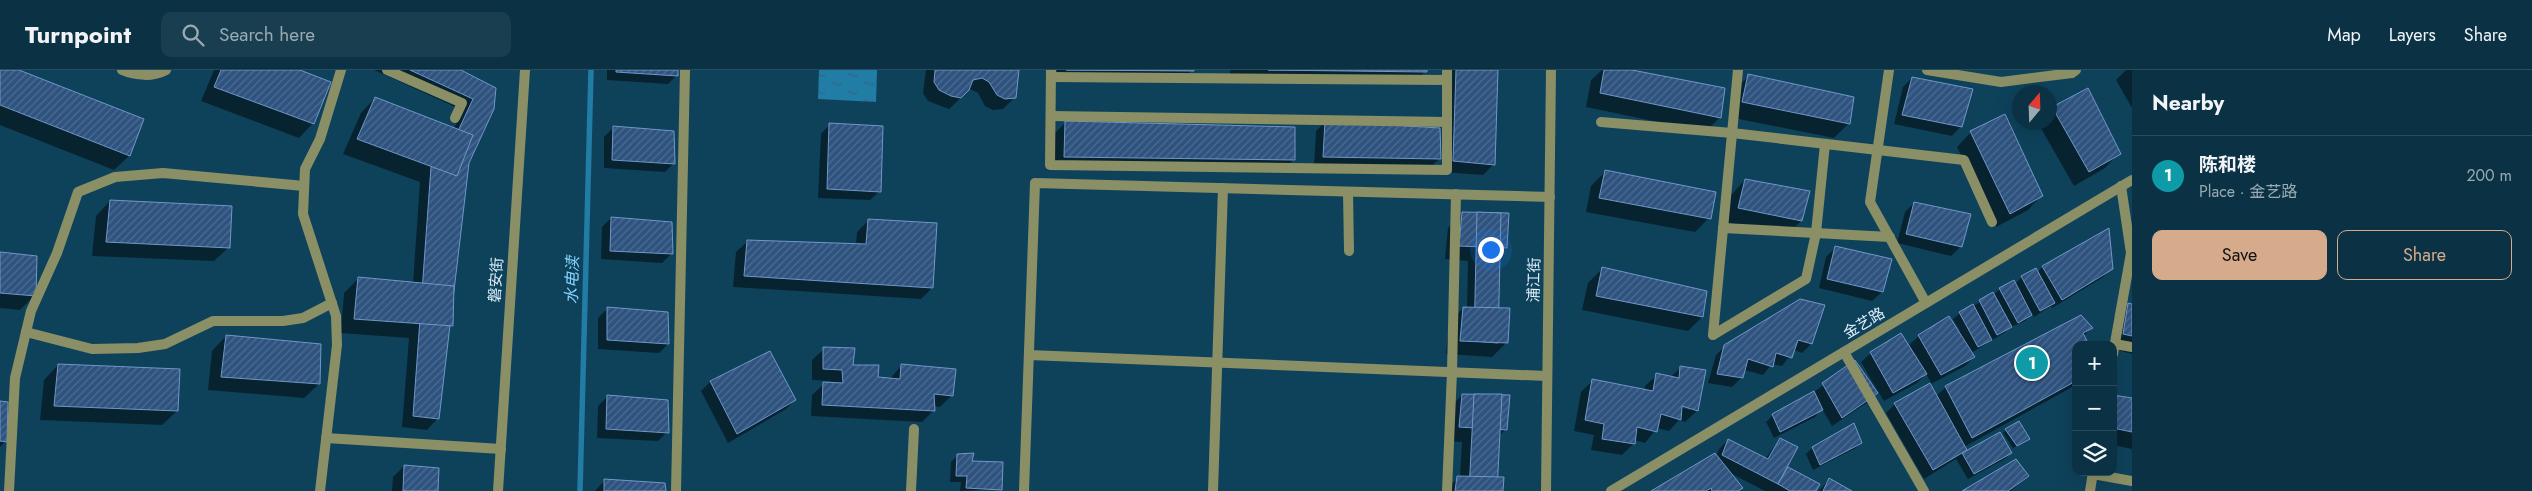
<!DOCTYPE html>
<meta charset="utf-8">
<style>
:root{--surface:#0a3244;--page:#183e4f;--text:#f1f3f6;--muted:#99aab2;--line:#2a4d5d;--accent:#d6ab8b}
body{margin:0;font-family:Jost,"Noto Sans SC",sans-serif;background:var(--page);color:var(--text)}
.controls{position:absolute;right:15px;bottom:15px;display:grid;overflow:hidden;border-radius:10px;box-shadow:0 5px 20px #0002}
.controls button{width:45px;height:45px;display:grid;place-items:center;padding:0;border:0;border-bottom:1px solid var(--line);background:var(--surface);color:var(--text);font:25px sans-serif}
.compass{position:absolute;left:2012px;top:15px;width:45px;height:45px;border-radius:50%;background:var(--surface);box-shadow:0 5px 20px #0002;rotate:19deg}
.you{position:absolute;left:1490px;top:179px;width:18px;height:18px;margin:-12px;border:4px solid #fff;border-radius:50%;background:#1a73e8;box-shadow:0 0 0 8px #1a73e833}
.badge{display:grid;place-items:center;width:32px;height:32px;border-radius:50%;background:var(--accent);color:#fff;font-size:16px;font-weight:700}
.pin{position:absolute;translate:-50% -50%;border:2px solid #fff;box-shadow:0 1px 5px #0006}
.list{margin:0;padding:0;list-style:none}
h2{display:flex;justify-content:space-between;align-items:center;height:65px;margin:0;padding:0 20px;font-size:21px}
h2 small{font-size:16px;font-weight:400;color:var(--muted)}
.list li{display:grid;grid-template-columns:32px 1fr auto;gap:15px;align-items:center;box-sizing:border-box;height:80px;padding:0 20px;border-top:1px solid var(--line)}
.list b{display:block;font-size:19px;white-space:nowrap}
.list p{margin:0;font-size:16px;white-space:nowrap;color:var(--muted)}
.list em{font-size:16px;font-style:normal;color:var(--muted)}
.actions{display:flex;gap:10px;padding:15px 20px}
.actions a{flex:1;padding:11px 0;border:1px solid var(--accent);border-radius:10px;text-align:center;font-size:18px;color:var(--accent)}
.actions .main{background:var(--accent);color:#111}
.icon{flex:none;width:28px;height:28px;fill:none;stroke:currentColor;stroke-width:2;stroke-linecap:round;stroke-linejoin:round}
.map{position:relative;flex:none;width:2132px;height:421px;overflow:hidden}
header{display:flex;align-items:center;gap:30px;box-sizing:border-box;height:70px;padding:0 25px;background:var(--surface);border-bottom:1px solid var(--line)}
header strong{font-size:24px}
nav{display:flex;gap:28px;margin-inline-start:auto;font-size:18px}
.search{width:350px;height:45px;background:var(--page);display:flex;align-items:center;gap:12px;box-sizing:border-box;padding:0 18px;border-radius:10px;color:var(--muted);font-size:19px}
main{display:flex}
aside{flex:1;background:var(--surface)}
.map>svg:first-child{display:block}
.water{fill:url(#water-ripples)}
.shadow{fill:#0007;fill-rule:evenodd}
.lines{fill:none;stroke-linecap:round;stroke-linejoin:round}
.stream{stroke:#217ca6;stroke-width:5.5}
.building{fill:url(#building-hatch);stroke:#7097c8}
.service{stroke:#8a8f66;stroke-width:10}
.minor{stroke:#8a8f66;stroke-width:10}
.tertiary{stroke:#8a8f66;stroke-width:10}
.labels{text-anchor:middle;dominant-baseline:central;stroke-width:5;stroke-linejoin:round;paint-order:stroke}
.street-label{font-size:15px;fill:#def0fc;stroke:#0e425b}
.water-label{font-size:16px;font-style:italic;fill:#88d4ff;stroke:#0e425b}
</style>
<header>
<strong>Turnpoint</strong>
<div class="search"><svg class="icon" aria-label="search" viewBox="0 0 24 24"><circle cx="10" cy="10" r="6"/><path d="M15 15l6 6"/></svg>Search here</div>
<nav><a>Map</a><a>Layers</a><a>Share</a></nav>
</header>
<main>
<div class="map">
<svg width="2132" height="421" viewBox="0 0 2132 421">
<defs>
<pattern id="water-ripples" width="26" height="14" patternUnits="userSpaceOnUse" patternTransform="scale(1.25)"><rect width="26" height="14" fill="#217ca6"/><path d="M2 4q2-2 4 0t4 0M15 11q2-2 4 0t4 0" fill="none" stroke="#30657e"/></pattern>
<pattern id="building-hatch" width="6" height="6" patternUnits="userSpaceOnUse" patternTransform="scale(1.25)"><rect width="6" height="6" fill="#2f537f"/><path d="M-1 1l2-2M0 6l6-6M5 7l2-2" fill="none" stroke="#4d6c92"/></pattern>
</defs>
<rect width="100%" height="100%" fill="#0e425b"/>
<polygon class="water" points="819,0 877,0 876,32 818,29"/>
<g class="shadow">
<polygon points="0,0 16,0 143,50 129,86 114,100 0,55"/>
<polygon points="214,0 296,0 313,53 299,68 201,31"/>
<polygon points="374,0 457,0 495,18 468,93 451,256 449,258 438,348 427,360 402,357 409,268 341,263 344,223 359,208 413,213 420,112 343,84 361,43 375,28 454,59 462,40"/>
<polygon points="607,0 677,0 677,5 668,14 607,10"/>
<polygon points="926,0 1018,0 1015,27 1003,39 993,40 985,36 978,23 970,19 949,39 928,31 923,23"/>
<polygon points="1057,0 1192,0 1183,10 1057,9"/>
<polygon points="1230,0 1426,0 1415,13 1230,11"/>
<polygon points="1446,0 1497,0 1494,94 1483,105 1442,102"/>
<polygon points="1602,0 1626,0 1720,47 1706,62 1586,37 1591,10"/>
<polygon points="2126,0 2132,0 2132,38 2116,10"/>
<polygon points="1749,6 1849,53 1834,68 1729,47 1734,20"/>
<polygon points="1912,8 1961,56 1952,66 1894,54 1903,17"/>
<polygon points="2088,19 2119,83 2105,98 2074,116 2038,53 2050,52 2050,42 2053,38"/>
<polygon points="1066,52 1294,89 1283,101 1053,98 1054,64"/>
<polygon points="1325,52 1439,89 1430,98 1314,96 1316,61"/>
<polygon points="830,54 880,121 870,130 818,128 821,64"/>
<polygon points="614,57 674,93 665,102 604,98 604,67"/>
<polygon points="1971,62 2042,125 2028,140 1996,157 1957,77"/>
<polygon points="1605,102 1709,148 1695,162 1586,142 1591,116"/>
<polygon points="1745,110 1801,151 1787,165 1725,152 1731,125"/>
<polygon points="110,131 229,177 214,191 92,186 96,146"/>
<polygon points="1914,133 1969,145 1960,177 1951,186 1897,173 1905,142"/>
<polygon points="1462,143 1505,178 1499,184 1497,239 1506,273 1492,287 1446,284 1449,253 1463,238 1467,238 1468,191 1445,189 1448,158"/>
<polygon points="611,148 670,153 671,184 662,193 601,189 602,157"/>
<polygon points="868,151 932,218 921,229 733,217 736,182 748,171 856,175 857,162"/>
<polygon points="2108,160 2112,198 2102,208 2052,238 2051,236 2034,247 2032,244 2025,251 2011,257 2004,263 1971,283 1974,287 1965,296 1929,315 1936,326 1946,317 2091,258 2076,275 2074,316 1964,377 1966,379 1962,383 1999,364 2011,383 2005,389 1968,409 1956,389 1924,409 1886,343 1895,334 1931,313 1926,304 1917,313 1884,331 1878,321 1868,332 1832,356 1822,339 1815,347 1774,368 1766,352 1773,345 1814,322 1855,292 1876,321 1877,320 1861,292 1871,283 1908,276 1919,266 1958,262 1960,261 1953,249 1960,243 1993,225 2000,219 2015,214 2022,207 2037,203 2042,197"/>
<polygon points="1835,178 1891,190 1882,222 1872,231 1819,218 1826,187"/>
<polygon points="0,183 35,225 20,240 0,238"/>
<polygon points="1602,199 1702,247 1688,261 1582,240 1588,213"/>
<polygon points="2128,234 2132,235 2132,284 2113,279 2110,275 2114,248"/>
<polygon points="1823,236 1811,274 1802,283 1794,280 1782,296 1772,294 1763,305 1744,300 1742,307 1732,317 1708,313 1716,285 1725,276"/>
<polygon points="608,238 667,243 668,274 659,283 598,279 598,248"/>
<polygon points="226,266 319,314 304,328 208,320 212,281"/>
<polygon points="824,279 876,309 889,310 901,296 952,325 940,337 933,336 933,341 922,352 811,346 812,325 824,314 831,314 831,311 812,310 812,290"/>
<polygon points="58,295 177,341 162,355 40,350 44,310"/>
<path d="M1681,297l24,4 -8,40 -12,11 -6,-2 -10,11 -12,-3 -12,15 -11,-3 -1,4 -11,11 -31,-5 3,-15 -20,-4 7,-39 12,-12 52,11v-5l12,-11 13,3zM1677,333l13,5v2l-14,-4z"/>
<polygon points="710,312 795,330 786,339 728,373 701,321"/>
<polygon points="1462,325 1505,360 1499,366 1497,408 1502,421 1443,421 1460,407 1462,372 1445,371 1448,340"/>
<polygon points="2113,326 2132,330 2132,379 2113,375"/>
<polygon points="607,327 667,362 658,371 597,368 598,336"/>
<polygon points="0,333 6,371 0,377"/>
<polygon points="2006,360 2025,371 2013,378 2003,363"/>
<polygon points="1780,369 1786,397 1818,415 1815,421 1765,421 1728,402 1741,418 1738,421 1654,421 1716,387 1719,379 1728,370 1765,389"/>
<polygon points="1861,373 1854,379 1813,400 1806,384 1812,378"/>
<polygon points="957,386 971,392 1001,419 960,421 961,412 950,412 951,392"/>
<polygon points="404,396 437,421 392,421 393,407"/>
<polygon points="2028,406 2011,421 1964,421"/>
<polygon points="1829,409 1850,421 1819,421"/>
<polygon points="605,410 664,421 595,421"/>
</g>
<g class="lines">
<polyline class="stream" points="580,421 591,0"/>
</g>
<g class="building">
<polygon points="0,0 19,0 144,49 130,86 0,35"/>
<polygon points="221,0 300,0 331,12 314,54 214,17"/>
<polygon points="410,0 461,0 496,18 494,39 469,93 439,349 413,346 431,97 459,59 473,29"/>
<polygon points="616,0 678,0 678,6 616,2"/>
<polygon points="935,0 1019,0 1016,28 1005,29 997,25 989,12 982,8 973,10 969,20 961,28 951,26 939,20 934,12"/>
<polygon points="1066,0 1194,0 1194,1"/>
<polygon points="1268,0 1427,0 1427,2"/>
<polygon points="1456,0 1498,0 1495,95 1453,91"/>
<polygon points="1604,0 1632,0 1725,18 1721,48 1600,23"/>
<polygon points="1748,4 1854,27 1850,54 1742,32"/>
<polygon points="1912,7 1973,19 1962,57 1902,45"/>
<polygon points="2088,18 2121,84 2089,102 2052,37"/>
<polygon points="375,27 473,65 457,106 357,69"/>
<polygon points="2005,44 2043,126 2010,144 1970,61"/>
<polygon points="1065,51 1295,57 1295,90 1064,87"/>
<polygon points="1325,51 1440,58 1441,89 1323,87"/>
<polygon points="829,53 883,56 881,122 827,119"/>
<polygon points="613,56 674,61 675,94 612,90"/>
<polygon points="1605,100 1716,122 1711,149 1599,128"/>
<polygon points="1745,109 1810,121 1802,151 1738,138"/>
<polygon points="110,130 232,136 230,178 106,172"/>
<polygon points="1914,132 1971,144 1962,177 1906,164"/>
<polygon points="1462,142 1509,143 1507,178 1459,176"/>
<polygon points="1477,142 1501,143 1498,273 1474,271"/>
<polygon points="611,147 672,152 673,184 610,181"/>
<polygon points="868,149 937,153 933,218 744,206 747,170 866,174"/>
<polygon points="2109,158 2113,199 2062,230 2042,196"/>
<polygon points="1835,176 1892,189 1883,222 1827,209"/>
<polygon points="0,182 37,186 36,226 0,223"/>
<polygon points="1602,197 1707,221 1703,247 1596,226"/>
<polygon points="2036,198 2055,233 2040,241 2021,206"/>
<polygon points="358,207 454,216 453,256 354,249"/>
<polygon points="2014,210 2032,245 2018,253 1999,218"/>
<polygon points="1993,222 2012,257 1997,265 1979,230"/>
<polygon points="1800,229 1825,235 1812,274 1798,270 1792,288 1776,283 1773,297 1748,289 1743,308 1717,304 1724,275"/>
<polygon points="2128,233 2132,234 2132,266 2123,264"/>
<polygon points="1973,234 1992,270 1978,277 1959,242"/>
<polygon points="607,237 668,242 669,274 607,270"/>
<polygon points="1463,237 1510,238 1508,273 1460,271"/>
<polygon points="2081,245 2093,258 2083,263 2089,275 2076,275 2076,311 1972,368 1945,316"/>
<polygon points="1949,246 1975,287 1941,305 1918,265"/>
<polygon points="1901,263 1927,304 1893,323 1870,282"/>
<polygon points="226,265 321,274 320,314 221,307"/>
<polygon points="823,277 855,278 853,295 879,295 878,307 900,309 901,294 956,299 953,326 934,324 935,341 822,335 823,312 843,313 842,300 823,299"/>
<polygon points="770,281 796,330 737,364 710,311"/>
<polygon points="1855,290 1878,323 1842,348 1822,313"/>
<polygon points="58,294 180,299 178,341 54,336"/>
<polygon points="1680,296 1706,300 1698,341 1682,336 1681,350 1661,344 1657,362 1637,357 1635,374 1602,369 1604,354 1585,350 1592,309 1653,321 1656,303 1679,308"/>
<polygon points="1930,313 1967,380 1933,400 1894,333"/>
<polygon points="1814,321 1823,340 1780,362 1772,344"/>
<polygon points="1462,324 1510,325 1507,360 1459,357"/>
<polygon points="1474,324 1502,324 1497,421 1469,421"/>
<polygon points="607,325 668,330 669,363 606,359"/>
<polygon points="2113,325 2132,328 2132,362 2113,358"/>
<polygon points="0,331 8,332 7,372 0,371"/>
<polygon points="2019,351 2030,369 2017,376 2005,359"/>
<polygon points="1854,353 1862,373 1820,395 1812,377"/>
<polygon points="2000,362 2012,383 1974,404 1962,383"/>
<polygon points="1780,368 1798,377 1778,414 1722,385 1728,369 1768,389"/>
<polygon points="974,383 972,391 1003,392 1002,420 966,418 967,406 956,406 957,384"/>
<polygon points="1715,383 1743,418 1738,421 1712,421 1711,418 1706,421 1651,421"/>
<polygon points="2016,389 2029,406 2008,421 1962,421"/>
<polygon points="404,395 439,398 438,421 403,421"/>
<polygon points="1788,397 1820,414 1816,421 1790,421 1778,414"/>
<polygon points="1457,406 1504,407 1503,421 1455,421"/>
<polygon points="1829,408 1852,421 1823,421"/>
<polygon points="604,409 665,413 666,421 604,421"/>
</g>
<g class="lines">
<g class="service">
<path d="M122,0c14,6 31,7 44,0"/>
<polyline points="387,0 462,33 455,48"/>
<polyline points="1051,0 1050,95 1447,100 1447,0"/>
<polyline points="1889,0 1870,132 1926,233"/>
<polyline points="1927,0 2001,12 2072,3 2076,0"/>
<polyline points="1051,7 1447,10"/>
<polyline points="1051,46 1447,52"/>
<polyline points="1601,52 1732,63 1964,90 1992,152"/>
<polyline points="1348,122 1349,181"/>
<polyline points="1723,158 1890,167"/>
<polyline points="26,262 92,279 138,278 165,274 213,251 283,251 303,248 332,233"/>
<polyline points="1713,265 1738,0"/>
<polyline points="1713,265 1806,209 1816,163 1825,74"/>
<polyline points="2115,274 2132,277"/>
<polyline points="1844,282 1924,421"/>
<polyline points="2113,284 2131,183 2121,116"/>
<polyline points="326,368 501,379"/>
<polyline points="2093,404 2132,411"/>
<polyline points="9,421 15,308 31,241 57,183 78,122 115,107 163,103 304,116"/>
<polyline points="320,421 337,275 336,246 303,144 305,99 320,69 341,0"/>
<polyline points="676,421 685,0"/>
<polyline points="911,421 914,359"/>
<polyline points="1447,421 1452,302 1456,124"/>
<polyline points="2090,421 2093,402"/>
</g>
<g class="minor">
<polyline points="1029,285 1547,306"/>
<polyline points="1024,421 1035,113 1550,127"/>
<polyline points="1213,421 1223,118"/>
<polyline points="1611,421 2132,110"/>
</g>
<g class="tertiary">
<polyline points="498,421 525,0"/>
<polyline points="1546,421 1551,0"/>
</g>
</g>
<g class="labels">
<g class="street-label">
<text transform="translate(496 210) rotate(-86)">磐安街</text>
<text transform="translate(1534 210) rotate(-89)">浦江街</text>
<text transform="translate(1864 253) rotate(-31)">金艺路</text>
</g>
<g class="water-label">
<text transform="translate(572 210) rotate(-88)">水电渎</text>
</g>
</g>
</svg>
<div class="controls">
<button>+</button>
<button>−</button>
<button><svg class="icon" aria-label="layers" viewBox="0 0 24 24"><path d="M12 4l9 5-9 5-9-5zM3 14l9 5 9-5"/></svg></button>
</div>
<svg class="compass" viewBox="-18 -18 36 36"><path d="M0-13l5 13h-10z" fill="#e53935"/><path d="M0 13l5-13h-10z" fill="#99aab2"/></svg>
<div class="you"></div>
<div class="pin badge" style="left:2032px;top:293px;background:#0f9aa8">1</div>
</div>
<aside>
<h2>Nearby<small></small></h2>
<ul class="list">
<li><span class="badge" style="background:#0f9aa8">1</span><div><b>陈和楼</b><p>Place · 金艺路</p></div><em>200 m</em></li>
</ul>
<div class="actions"><a class="main">Save</a><a>Share</a></div>
</aside>
</main>
